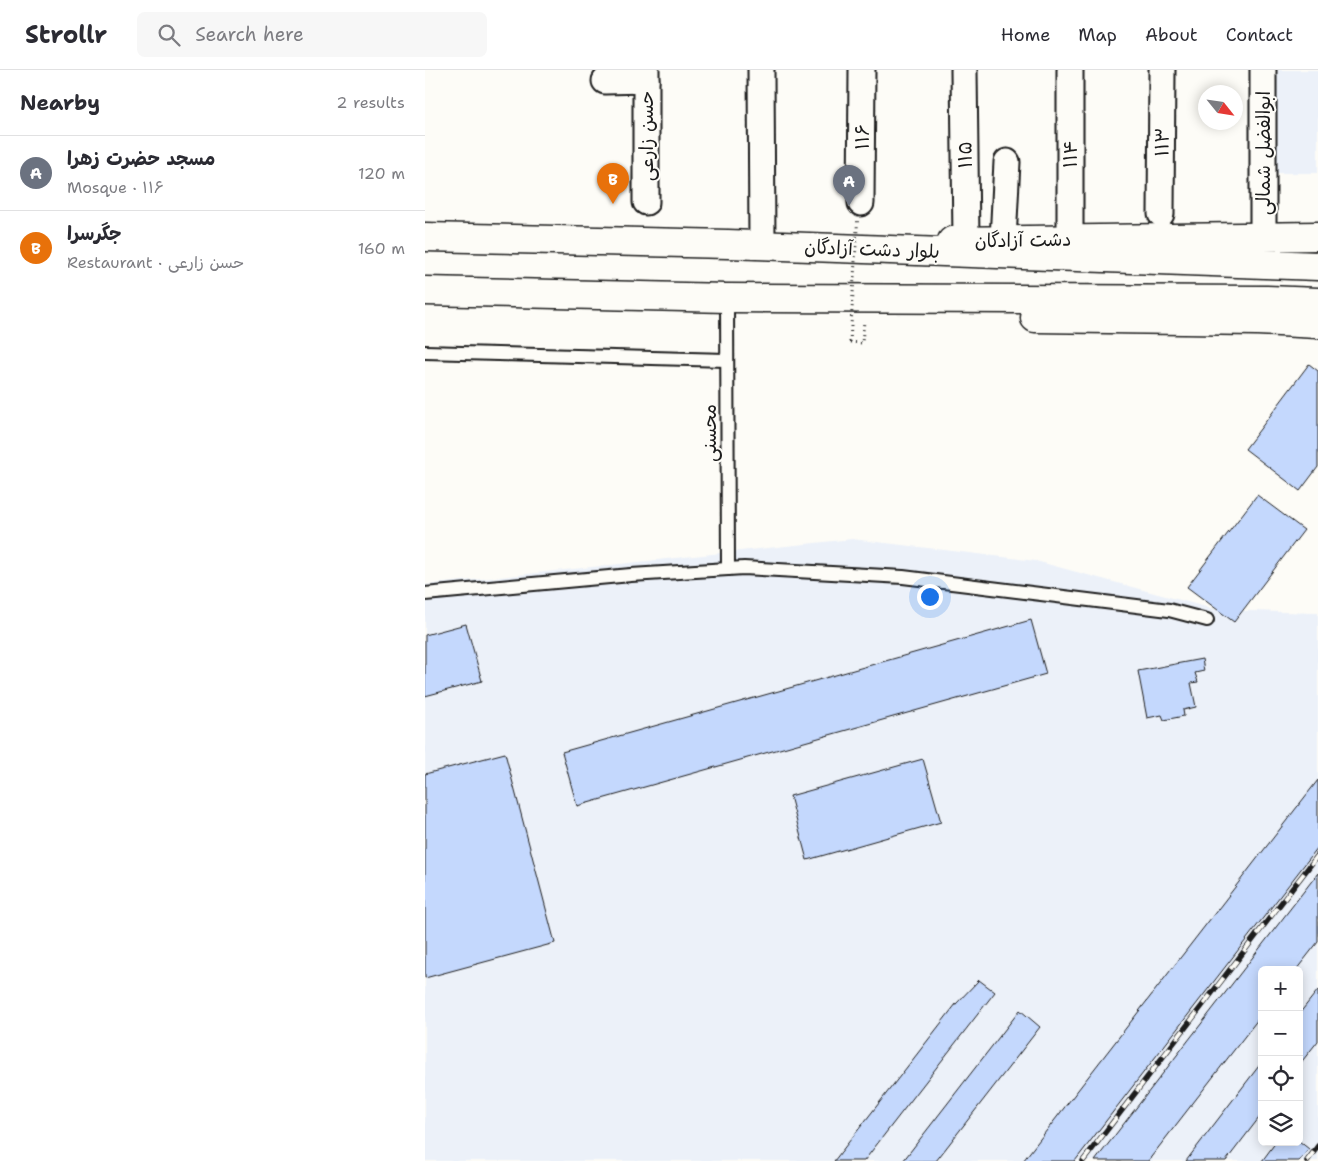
<!DOCTYPE html>
<meta charset="utf-8">
<style>
:root{--surface:#fff;--page:#f7f7f7;--text:#2b2b33;--muted:#7c7c81;--line:#e1e1e2;--accent:#d1495b}
body{margin:0;font-family:"Shantell Sans","Playpen Sans Arabic",sans-serif;background:var(--page);color:var(--text)}
.controls{position:absolute;right:15px;bottom:15px;display:grid;overflow:hidden;border-radius:8px;box-shadow:0 2px 12px #0003}
.controls button{width:45px;height:45px;display:grid;place-items:center;padding:0;border:0;border-bottom:1px solid var(--line);background:var(--surface);color:var(--text);font:25px sans-serif}
.compass{position:absolute;left:773px;top:15px;width:45px;height:45px;border-radius:50%;background:var(--surface);box-shadow:0 2px 12px #0003;rotate:120deg}
.you{position:absolute;left:504px;top:526px;width:18px;height:18px;margin:-12px;border:4px solid #fff;border-radius:50%;background:#1a73e8;box-shadow:0 0 0 8px #1a73e833}
.badge{display:grid;place-items:center;width:32px;height:32px;border-radius:50%;background:var(--accent);color:#fff;font-size:16px;font-weight:700}
.pin{position:absolute;translate:-50% -41px;filter:drop-shadow(0 1px 2px #0008)}
.pin::after{content:'';position:absolute;top:26px;width:18px;height:15px;background:inherit;clip-path:polygon(0 0,100% 0,50% 100%)}
.list{margin:0;padding:0;list-style:none}
h2{display:flex;justify-content:space-between;align-items:center;height:65px;margin:0;padding:0 20px;font-size:21px}
h2 small{font-size:16px;font-weight:400;color:var(--muted)}
.list li{display:grid;grid-template-columns:32px 1fr auto;gap:15px;align-items:center;box-sizing:border-box;height:75px;padding:0 20px;border-top:1px solid var(--line)}
.list b{display:block;font-size:19px;white-space:nowrap}
.list p{margin:0;font-size:16px;white-space:nowrap;color:var(--muted)}
.list em{font-size:16px;font-style:normal;color:var(--muted)}
.icon{flex:none;width:28px;height:28px;fill:none;stroke:currentColor;stroke-width:2;stroke-linecap:round;stroke-linejoin:round}
.map{position:relative;flex:none;width:893px;height:1091px;overflow:hidden}
header{display:flex;align-items:center;gap:30px;box-sizing:border-box;height:70px;padding:0 25px;background:var(--surface);border-bottom:1px solid var(--line)}
header strong{font-size:24px}
nav{display:flex;gap:28px;margin-inline-start:auto;font-size:18px}
.search{width:350px;height:45px;background:var(--page);display:flex;align-items:center;gap:12px;box-sizing:border-box;padding:0 18px;border-radius:8px;color:var(--muted);font-size:19px}
main{display:flex}
aside{flex:1;background:var(--surface)}
.map>svg:first-child{display:block}
.built{fill:#ecf1f9;fill-rule:evenodd}
.building{fill:#c4d8fd;stroke:#1c1c1c}
.lines{fill:none;stroke-linecap:round;stroke-linejoin:round}
.service-casing{stroke:#1c1c1c;stroke-width:16}
.minor-casing{stroke:#1c1c1c;stroke-width:29}
.secondary-casing{stroke:#1c1c1c;stroke-width:31}
.primary-casing{stroke:#1c1c1c;stroke-width:31}
.path{stroke:#1c1c1c;stroke-width:3;stroke-dasharray:1 4;stroke-linecap:butt}
.service{stroke:#fdfcf7;stroke-width:12}
.minor{stroke:#fdfcf7;stroke-width:25}
.secondary{stroke:#fdfcf7;stroke-width:28}
.primary{stroke:#fdfcf7;stroke-width:28}
.rail-casing{stroke:#1c1c1c;stroke-width:5.5}
.rail{stroke:#fdfcf7;stroke-width:4;stroke-dasharray:11;stroke-linecap:butt}
.path-bridge{stroke:#1c1c1c;stroke-width:3;stroke-dasharray:1 4;stroke-linecap:butt}
.labels{text-anchor:middle;dominant-baseline:central;stroke-width:4;stroke-linejoin:round;paint-order:stroke}
.street-label{font-size:19px;fill:#1c1c1c;stroke:#fdfcf7}
</style>
<header>
<strong>Strollr</strong>
<div class="search"><svg class="icon" aria-label="search" viewBox="0 0 24 24"><circle cx="10" cy="10" r="6"/><path d="M15 15l6 6"/></svg>Search here</div>
<nav><a>Home</a><a>Map</a><a>About</a><a>Contact</a></nav>
</header>
<main>
<aside>
<h2>Nearby<small>2 results</small></h2>
<ul class="list">
<li><span class="badge" style="background:#6b7280">A</span><div><b>مسجد حضرت زهرا</b><p>Mosque · ۱۱۶</p></div><em>120 m</em></li>
<li><span class="badge" style="background:#e8710a">B</span><div><b>جگرسرا</b><p>Restaurant · حسن زارعی</p></div><em>160 m</em></li>
</ul>
</aside>
<div class="map">
<svg width="893" height="1091" viewBox="0 0 893 1091">
<rect width="100%" height="100%" fill="#fdfcf7"/>
<filter id="ink" filterUnits="userSpaceOnUse"><feTurbulence type="fractalNoise" baseFrequency=".02" numOctaves="2"/><feDisplacementMap in="SourceGraphic" scale="10" xChannelSelector="R" yChannelSelector="G"/><feConvolveMatrix kernelMatrix="1 2 1 2 8 2 1 2 1" color-interpolation-filters="sRGB"/></filter>
<g filter="url(#ink)">
<g class="built">
<polygon points="845,0 893,0 893,103 846,103"/>
<path d="M427,469l184,22 181,49 101,3v548h-893v-576zM837,900h37v172h-37z"/>
</g>
<g class="building">
<polygon points="884,294 893,301 893,397 875,421 820,379"/>
<polygon points="832,425 879,460 809,552 762,517"/>
<polygon points="606,550 621,604 152,736 137,682"/>
<polygon points="41,554 57,611 0,626 0,565"/>
<polygon points="777,589 779,601 770,603 773,612 766,613 771,637 758,640 759,646 739,650 737,645 722,648 713,601"/>
<polygon points="80,683 130,873 0,908 0,704"/>
<polygon points="498,689 516,752 382,790 365,726"/>
<polygon points="893,710 893,777 650,1091 598,1091"/>
<polygon points="893,803 893,872 871,900 837,900 837,944 723,1091 670,1091"/>
<polygon points="554,910 570,922 439,1091 409,1091 531,934"/>
<polygon points="893,920 893,971 874,995 874,944"/>
<polygon points="595,940 615,957 511,1091 478,1091"/>
<polygon points="837,992 837,1044 801,1091 761,1091"/>
<polygon points="874,1071 884,1079 874,1091 837,1091 851,1072 874,1072"/>
</g>
<g class="lines">
<defs>
<g id="service">
<polyline points="302,228 303,499"/>
<polyline points="0,282 302,290"/>
<polyline points="0,524 206,505 319,498 478,507 744,540 782,550"/>
</g>
<g id="minor">
<polyline points="221,0 221,132"/>
<polyline points="336,0 337,173"/>
<polyline points="539,0 541,170"/>
<polyline points="645,0 645,169"/>
<polyline points="838,0 838,166"/>
<polyline points="180,11 221,10"/>
<polyline points="436,133 437,0"/>
<polyline points="736,144 737,0"/>
<polyline points="578,170 582,92"/>
</g>
<polyline id="secondary" points="527,171 893,166"/>
<g id="primary">
<polyline points="0,167 303,174 893,196"/>
<polyline points="0,221 302,228 842,230 893,232"/>
<polyline points="610,248 832,251 893,254"/>
</g>
</defs>
<use href="#service" class="service-casing"/>
<use href="#minor" class="minor-casing"/>
<use href="#secondary" class="secondary-casing"/>
<use href="#primary" class="primary-casing"/>
<polyline class="path" points="425,272 437,273 439,251"/>
<use href="#service" class="service"/>
<use href="#minor" class="minor"/>
<use href="#secondary" class="secondary"/>
<use href="#primary" class="primary"/>
<defs>
<g id="rail">
<polyline points="658,1091 893,785"/>
<polyline points="882,1091 893,1076"/>
</g>
</defs>
<use href="#rail" class="rail-casing"/>
<use href="#rail" class="rail"/>
<polyline class="path-bridge" points="425,272 433,143"/>
</g>
</g>
<g class="labels">
<g class="street-label">
<text transform="translate(221 66) rotate(-90)">حسن زارعی</text>
<text transform="translate(437 67) rotate(-90)">۱۱۶</text>
<text transform="translate(737 72) rotate(-89)">۱۱۳</text>
<text transform="translate(838 83) rotate(-90)">ابوالفضل شمالی</text>
<text transform="translate(645 84) rotate(-90)">۱۱۴</text>
<text transform="translate(540 85) rotate(-91)">۱۱۵</text>
<text transform="translate(598 170) rotate(-1)">دشت آزادگان</text>
<text transform="translate(447 179) rotate(2)">بلوار دشت آزادگان</text>
<text transform="translate(284 363) rotate(-90)">محسنی</text>
</g>
</g>
</svg>
<div class="controls">
<button>+</button>
<button>−</button>
<button><svg class="icon" aria-label="locate" viewBox="0 0 24 24"><circle cx="12" cy="12" r="6"/><path d="M12 2v4M12 18v4M2 12h4M18 12h4"/></svg></button>
<button><svg class="icon" aria-label="layers" viewBox="0 0 24 24"><path d="M12 4l9 5-9 5-9-5zM3 14l9 5 9-5"/></svg></button>
</div>
<svg class="compass" viewBox="-18 -18 36 36"><path d="M0-13l5 13h-10z" fill="#e53935"/><path d="M0 13l5-13h-10z" fill="#7c7c81"/></svg>
<div class="you"></div>
<div class="pin badge" style="left:424px;top:136px;background:#6b7280">A</div>
<div class="pin badge" style="left:188px;top:134px;background:#e8710a">B</div>
</div>
</main>
